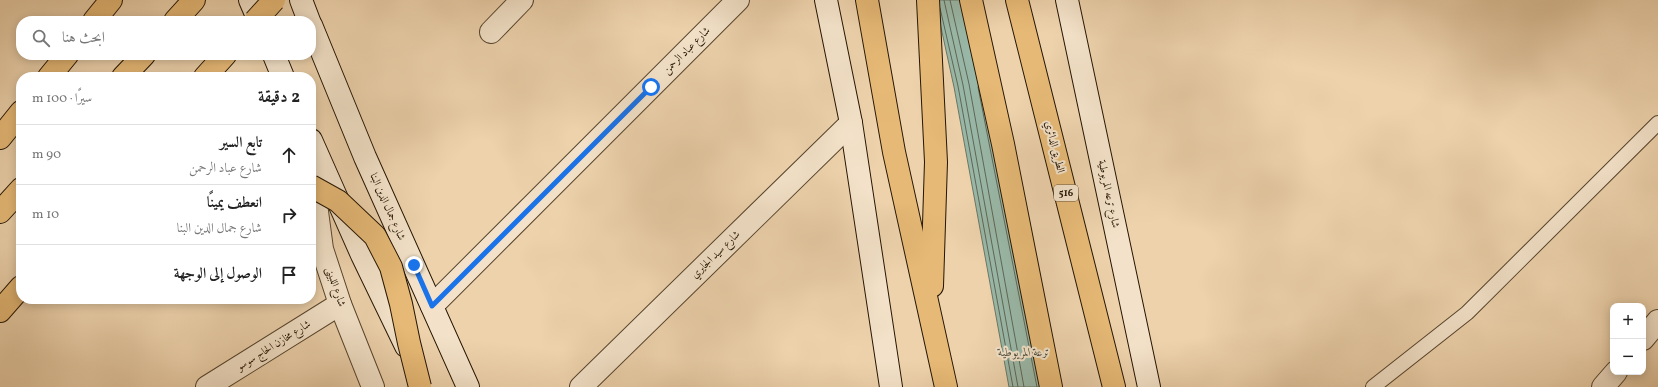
<!DOCTYPE html>
<html lang="ar">
<meta charset="utf-8">
<style>
:root{--surface:#fff;--page:#f6f6f6;--text:#222;--muted:#767676;--line:#e0e0e0}
body{margin:0;font-family:Vollkorn,Amiri,serif;background:var(--page);color:var(--text);direction:rtl}
.controls{position:absolute;right:12px;bottom:12px;display:grid;overflow:hidden;border-radius:8px;box-shadow:0 2px 10px #0003}
.controls button{width:36px;height:36px;display:grid;place-items:center;padding:0;border:0;border-bottom:1px solid var(--line);background:var(--surface);color:var(--text);font:20px sans-serif}
.stop{position:absolute;width:12px;height:12px;margin:-9px;border:3px solid #1a73e8;border-radius:50%;background:#fff}
.stop.end{background:#1a73e8;border-color:#fff;box-shadow:0 1px 4px #0008}
.list{margin:0;padding:0;list-style:none}
h2{display:flex;justify-content:space-between;align-items:center;height:52px;margin:0;padding:0 16px;font-size:17px}
h2 small{font-size:13px;font-weight:400;color:var(--muted)}
.list li{display:grid;grid-template-columns:26px 1fr auto;gap:12px;align-items:center;box-sizing:border-box;height:60px;padding:0 16px;border-top:1px solid var(--line)}
.list b{display:block;font-size:15px;white-space:nowrap}
.list p{margin:0;font-size:13px;white-space:nowrap;color:var(--muted)}
.list em{font-size:13px;font-style:normal;color:var(--muted)}
.icon{flex:none;width:22px;height:22px;fill:none;stroke:currentColor;stroke-width:2;stroke-linecap:round;stroke-linejoin:round}
.map{position:relative;flex:none;width:1658px;height:387px;overflow:hidden;direction:ltr}
.search{position:absolute;background:var(--surface);box-shadow:0 2px 10px #0003;left:16px;top:16px;width:300px;height:44px;display:flex;align-items:center;gap:10px;box-sizing:border-box;padding:0 14px;border-radius:16px;color:var(--muted);font-size:15px}
.panel{position:absolute;background:var(--surface);box-shadow:0 2px 10px #0003;left:16px;top:72px;width:300px;height:232px;border-radius:16px;direction:rtl}
.map>svg:first-child{display:block}
.water{fill:#99b8a8;stroke:#6a7766}
.lines{fill:none;stroke-linecap:round;stroke-linejoin:round}
.shore{stroke:#5e6656;stroke-width:1}
.lane-casing{stroke:#56442d;stroke-width:16}
.street-casing{stroke:#56442d;stroke-width:24}
.secondary-casing{stroke:#241503;stroke-width:24}
.highway-casing{stroke:#241503;stroke-width:24}
.lane{stroke:#f3e2c9;stroke-width:14}
.street{stroke:#f3e2c9;stroke-width:22}
.secondary{stroke:#f3e2c9;stroke-width:22}
.highway{stroke:#e6b976;stroke-width:22}
.highway-bridge-casing{stroke:#241503;stroke-width:24;stroke-linecap:butt}
.highway-bridge{stroke:#e6b976;stroke-width:22}
.route{stroke:#1a73e8;stroke-width:5}
.labels{text-anchor:middle;dominant-baseline:central;stroke-width:4;stroke-linejoin:round;paint-order:stroke}
.shield{fill:#f3e2c9;stroke:#62523e;stroke-width:1}
.shield-label{font-size:10px;font-weight:bold;fill:#241503}
.street-label{font-size:11px;fill:#241503;stroke:#f3e2c9}
.water-label{font-size:12px;font-style:italic;fill:#4d4e3d;stroke:#f3e2c9}
</style>
<div class="map">
<svg width="1658" height="387" viewBox="0 0 1658 387">
<rect width="100%" height="100%" fill="#edd2ac"/>
<filter id="stains"><feTurbulence type="fractalNoise" baseFrequency=".005" numOctaves="4"/><feColorMatrix values="0 0 0 0 .2 0 0 0 0 .09 0 0 0 0 .02 0 0 0 .5 -.17"/></filter>
<radialGradient id="worn" r=".72"><stop offset=".6" stop-color="#630" stop-opacity="0"/><stop offset="1" stop-color="#630" stop-opacity=".3"/></radialGradient>
<polygon class="water" points="935,0 976,0 1052,387 1009,387 954,87"/>
<g class="lines">
<g class="shore">
<polyline points="944,0 963,85 1018,387"/>
<polyline points="950,0 969,84 1024,387"/>
<polyline points="940,8 958,86 1013,387"/>
<polyline points="978,87 1037,387"/>
</g>
<defs>
<polyline id="lane" points="1373,387 1467,313 1658,123"/>
<g id="street">
<polyline points="491,32 522,0"/>
<polyline points="318,172 316,204 322,249 340,304 373,387"/>
<polyline points="432,306 738,0"/>
<polyline points="1643,339 1658,321"/>
<polyline points="207,387 340,304"/>
<polyline points="581,387 851,123"/>
<polyline points="1603,387 1616,372"/>
</g>
<g id="secondary">
<polyline points="250,0 259,21"/>
<polyline points="301,0 309,21"/>
<polyline points="826,0 851,123 891,387"/>
<polyline points="1067,0 1149,387"/>
<polyline points="311,25 365,157 468,387"/>
<polyline points="274,55 283,77"/>
<polyline points="311,140 362,255 406,346"/>
</g>
<g id="highway">
<polyline points="867,0 894,152 946,387"/>
<polyline points="928,0 936,162 932,286"/>
<polyline points="971,0 1003,144 1051,387"/>
<polyline points="1017,0 1114,387"/>
<polyline points="94,21 111,0"/>
<polyline points="175,21 194,0"/>
<polyline points="49,77 67,55"/>
<polyline points="123,77 144,55"/>
<polyline points="205,77 225,55"/>
<polyline points="0,138 21,112"/>
<polyline points="0,212 21,189"/>
<polyline points="0,311 21,287"/>
</g>
</defs>
<use href="#lane" class="lane-casing"/>
<use href="#street" class="street-casing"/>
<use href="#secondary" class="secondary-casing"/>
<use href="#highway" class="highway-casing"/>
<use href="#lane" class="lane"/>
<use href="#street" class="street"/>
<use href="#secondary" class="secondary"/>
<use href="#highway" class="highway"/>
<defs>
<g id="highway-bridge">
<polyline points="255,21 274,0"/>
<polyline points="311,186 338,201 375,236 391,267 401,304 409,343 420,387"/>
</g>
</defs>
<use href="#highway-bridge" class="highway-bridge-casing"/>
<use href="#highway-bridge" class="highway-bridge"/>
</g>
<g class="lines">
<polyline class="route" points="414,265 432,306 651,87"/>
</g>
<g class="labels">
<rect class="shield" x="1054" y="185" width="24" height="16" rx="3"/>
<g class="shield-label">
<text x="1066" y="193">516</text>
</g>
<g class="street-label">
<text transform="translate(687 51) rotate(-45)">شارع عباد الرحمن</text>
<text transform="translate(1054 147) rotate(76)">الطريق الدائري</text>
<text transform="translate(1108 194) rotate(78)">شارع ترعه المريوطية</text>
<text transform="translate(387 207) rotate(66)">شارع جمال الدين البنا</text>
<text transform="translate(716 255) rotate(-44)">شارع سيد الجايري</text>
<text transform="translate(335 287) rotate(71)">شارع اللبينى</text>
<text transform="translate(274 346) rotate(-32)">شارع مخازن الحاج سوسو</text>
</g>
<g class="water-label">
<text x="1024" y="353">ترعة المريوطية</text>
</g>
</g>
<rect width="100%" height="100%" filter="url(#stains)"/>
<rect width="100%" height="100%" fill="url(#worn)"/>
</svg>
<div class="controls">
<button>+</button>
<button>−</button>
</div>
<div class="stop" style="left:651px;top:87px"></div>
<div class="stop end" style="left:414px;top:265px"></div>
<div class="search"><svg class="icon" aria-label="search" viewBox="0 0 24 24"><circle cx="10" cy="10" r="6"/><path d="M15 15l6 6"/></svg>ابحث هنا</div>
<section class="panel">
<h2>2 دقيقة<small>سيرًا · 100 m</small></h2>
<ul class="list">
<li><svg class="icon" aria-label="ahead" viewBox="0 0 24 24"><path d="M12 20V5M6 11l6-6 6 6"/></svg><div><b>تابع السير</b><p>شارع عباد الرحمن</p></div><em>90 m</em></li>
<li><svg class="icon" aria-label="right" viewBox="0 0 24 24"><path d="M7 20v-9h11M14 6l5 5-5 5"/></svg><div><b>انعطف يمينًا</b><p>شارع جمال الدين البنا</p></div><em>10 m</em></li>
<li><svg class="icon" aria-label="arrive" viewBox="0 0 24 24"><path d="M6 21V4h12l-3 4 3 4H6"/></svg><div><b>الوصول إلى الوجهة</b></div></li>
</ul>
</section>
</div>
